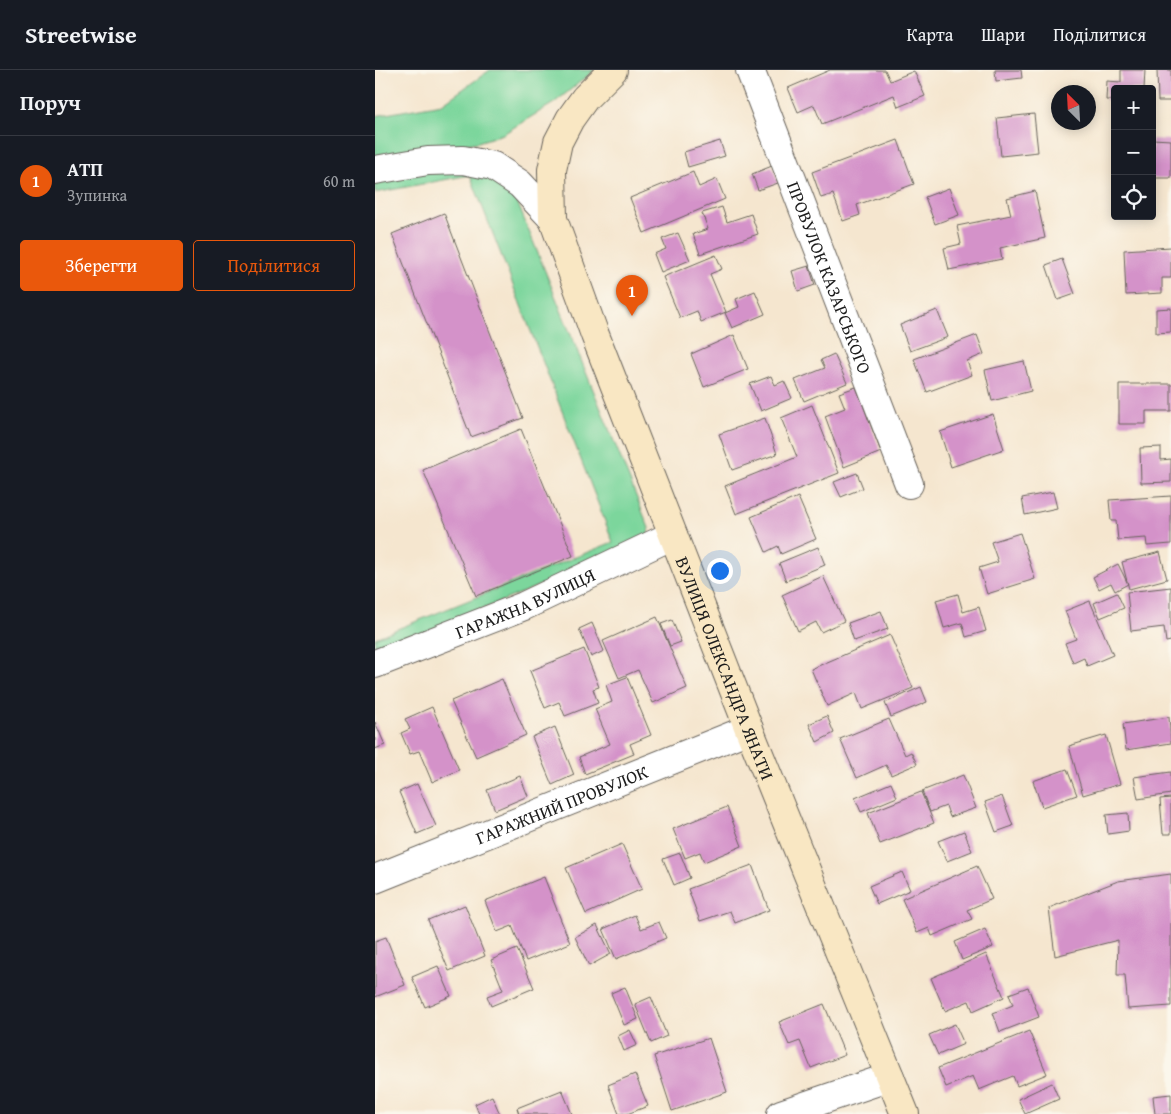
<!DOCTYPE html>
<html lang="uk">
<meta charset="utf-8">
<style>
:root{--surface:#171b24;--page:#20242c;--text:#f1f3f6;--muted:#9ea1a6;--line:#363941;--accent:#ea580c}
body{margin:0;font-family:"Gentium Book Plus",serif;background:var(--page);color:var(--text)}
.controls{position:absolute;right:15px;top:15px;display:grid;overflow:hidden;border-radius:5px;box-shadow:0 2px 12px #0003}
.controls button{width:45px;height:45px;display:grid;place-items:center;padding:0;border:0;border-bottom:1px solid var(--line);background:var(--surface);color:var(--text);font:25px sans-serif}
.compass{position:absolute;left:676px;top:15px;width:45px;height:45px;border-radius:50%;background:var(--surface);box-shadow:0 2px 12px #0003;rotate:336deg}
.you{position:absolute;left:344px;top:500px;width:18px;height:18px;margin:-12px;border:4px solid #fff;border-radius:50%;background:#1a73e8;box-shadow:0 0 0 8px #1a73e833}
.badge{display:grid;place-items:center;width:32px;height:32px;border-radius:50%;background:var(--accent);color:#fff;font-size:16px;font-weight:700}
.pin{position:absolute;translate:-50% -41px;filter:drop-shadow(0 1px 2px #0008)}
.pin::after{content:'';position:absolute;top:26px;width:18px;height:15px;background:inherit;clip-path:polygon(0 0,100% 0,50% 100%)}
.list{margin:0;padding:0;list-style:none}
h2{display:flex;justify-content:space-between;align-items:center;height:65px;margin:0;padding:0 20px;font-size:21px}
h2 small{font-size:16px;font-weight:400;color:var(--muted)}
.list li{display:grid;grid-template-columns:32px 1fr auto;gap:15px;align-items:center;box-sizing:border-box;height:90px;padding:0 20px;border-top:1px solid var(--line)}
.list b{display:block;font-size:19px;white-space:nowrap}
.list p{margin:0;font-size:16px;white-space:nowrap;color:var(--muted)}
.list em{font-size:16px;font-style:normal;color:var(--muted)}
.actions{display:flex;gap:10px;padding:15px 20px}
.actions a{flex:1;padding:11px 0;border:1px solid var(--accent);border-radius:5px;text-align:center;font-size:18px;color:var(--accent)}
.actions .main{background:var(--accent);color:#fff}
.icon{flex:none;width:28px;height:28px;fill:none;stroke:currentColor;stroke-width:2;stroke-linecap:round;stroke-linejoin:round}
.map{position:relative;flex:none;width:796px;height:1044px;overflow:hidden}
header{display:flex;align-items:center;gap:30px;box-sizing:border-box;height:70px;padding:0 25px;background:var(--surface);border-bottom:1px solid var(--line)}
header strong{font-size:24px}
nav{display:flex;gap:28px;margin-inline-start:auto;font-size:18px}
main{display:flex}
aside{flex:1;background:var(--surface)}
.map>svg:first-child{display:block}
.green{fill:#7cd69c;stroke:#4c795c}
.building{fill:#d492c9}
.lines{fill:none;stroke-linecap:round;stroke-linejoin:round}
.street-casing{stroke:#68635b;stroke-width:30}
.secondary-casing{stroke:#68635b;stroke-width:30}
.street{stroke:#fff;stroke-width:28}
.secondary{stroke:#f9e7c3;stroke-width:28}
.labels{text-anchor:middle;dominant-baseline:central;stroke-width:4;stroke-linejoin:round;paint-order:stroke}
.street-label{font-size:18px;fill:#1c1c1c;stroke:#fbf7ec}
</style>
<header>
<strong>Streetwise</strong>
<nav><a>Карта</a><a>Шари</a><a>Поділитися</a></nav>
</header>
<main>
<aside>
<h2>Поруч<small></small></h2>
<ul class="list">
<li><span class="badge">1</span><div><b>АТП</b><p>Зупинка</p></div><em>60 m</em></li>
</ul>
<div class="actions"><a class="main">Зберегти</a><a>Поділитися</a></div>
</aside>
<div class="map">
<svg width="796" height="1044" viewBox="0 0 796 1044">
<rect width="100%" height="100%" fill="#fbf7ec"/>
<filter id="ink" filterUnits="userSpaceOnUse"><feTurbulence type="fractalNoise" baseFrequency=".02" numOctaves="2"/><feDisplacementMap in="SourceGraphic" scale="10" xChannelSelector="R" yChannelSelector="G"/><feConvolveMatrix kernelMatrix="1 2 1 2 8 2 1 2 1" color-interpolation-filters="sRGB"/></filter>
<filter id="wash" filterUnits="userSpaceOnUse"><feTurbulence type="fractalNoise" baseFrequency=".0096" numOctaves="4" result="noise"/><feDisplacementMap in="SourceGraphic" scale="20" xChannelSelector="R" yChannelSelector="G"/><feGaussianBlur stdDeviation="1.12" result="paint"/><feColorMatrix in="noise" values="0 0 0 0 0 0 0 0 0 0 0 0 0 0 0 0 0 1.4 0 .05"/><feComposite in="paint" operator="in"/></filter>
<g filter="url(#wash)">
<rect width="100%" height="100%" fill="#f5e6cf"/>
<g class="green">
<polygon points="115,0 220,0 179,33 128,64 103,72 0,90 0,46 67,34"/>
<polygon points="57,101 114,102 141,129 274,458 273,465 264,474 0,584 0,568 238,472 95,105 0,123 0,111"/>
</g>
<g id="blocks">
<g class="building">
<polygon points="455,0 510,0 515,11 539,1 550,26 523,37 519,25 447,54 439,35 423,42 413,18"/>
<polygon points="620,0 646,0 647,8 621,11"/>
<polygon points="746,0 770,0 769,19 740,19 740,30 731,30 732,11 746,12"/>
<polygon points="782,0 796,0 796,31 783,31"/>
<polygon points="659,44 663,82 626,86 622,48"/>
<polygon points="777,69 796,70 796,108 777,108"/>
<polygon points="523,70 539,114 482,135 485,145 468,151 458,124 446,128 437,102"/>
<polygon points="345,71 350,86 313,97 309,82"/>
<polygon points="397,96 403,113 383,120 377,104"/>
<polygon points="318,102 324,117 342,109 350,129 269,163 255,128"/>
<polygon points="574,118 584,145 560,154 550,127"/>
<polygon points="660,121 670,168 625,178 627,189 574,200 569,178 586,174 582,156 636,145 632,128"/>
<polygon points="347,137 352,152 376,144 383,164 325,184 318,164 333,159 327,143"/>
<polygon points="69,143 148,348 96,367 17,164"/>
<polygon points="303,163 315,190 286,202 279,184 291,179 287,169"/>
<polygon points="796,177 796,208 787,208 787,223 751,225 749,180"/>
<polygon points="341,185 347,199 335,204 351,242 326,252 322,241 305,248 288,207"/>
<polygon points="687,189 700,224 683,230 671,195"/>
<polygon points="434,196 440,215 423,221 417,201"/>
<polygon points="380,221 390,244 357,258 350,243 364,237 361,229"/>
<polygon points="796,238 796,262 781,263 781,239"/>
<polygon points="562,240 573,267 535,281 525,255"/>
<polygon points="359,265 373,299 329,317 316,284"/>
<polygon points="602,265 609,284 592,291 597,305 552,322 539,289"/>
<polygon points="459,284 472,313 429,331 420,310 450,298 446,290"/>
<polygon points="649,291 656,321 617,331 610,300"/>
<polygon points="396,306 400,315 409,311 417,328 386,341 375,314"/>
<polygon points="744,314 796,314 796,341 771,341 771,354 744,354"/>
<polygon points="481,317 506,382 469,397 450,346 470,338 464,323"/>
<polygon points="437,335 464,403 361,444 350,416 422,387 406,348"/>
<polygon points="618,344 629,379 576,397 565,362"/>
<polygon points="390,348 402,384 357,400 344,364"/>
<polygon points="146,359 198,486 101,526 48,400"/>
<polygon points="786,377 786,390 796,389 796,412 766,413 765,378"/>
<polygon points="482,403 488,418 466,427 459,412"/>
<polygon points="678,422 682,438 650,445 647,428"/>
<polygon points="796,426 796,474 772,476 771,468 743,470 741,451 736,451 734,430"/>
<polygon points="423,427 441,469 406,484 403,476 391,482 376,447"/>
<polygon points="645,463 660,509 612,524 604,498 623,492 616,472"/>
<polygon points="443,477 450,495 411,511 404,493"/>
<polygon points="785,482 792,509 754,519 747,492"/>
<polygon points="743,494 753,514 740,521 736,513 724,519 718,507"/>
<polygon points="448,506 469,551 446,562 441,552 423,561 407,525"/>
<polygon points="796,517 796,571 791,572 789,557 756,561 752,522"/>
<polygon points="742,523 749,538 725,548 719,533"/>
<polygon points="583,524 588,542 604,537 611,561 591,567 587,553 569,558 561,530"/>
<polygon points="715,531 738,585 712,596 709,588 698,593 690,573 701,569 690,541"/>
<polygon points="506,541 513,559 479,571 473,553"/>
<polygon points="282,547 312,618 278,633 263,600 244,608 228,571"/>
<polygon points="297,550 306,572 295,576 286,554"/>
<polygon points="217,553 229,581 216,587 204,559"/>
<polygon points="515,565 538,618 487,639 481,623 452,636 436,599"/>
<polygon points="209,579 224,617 218,619 223,633 190,646 184,632 170,638 155,601"/>
<polygon points="252,607 276,665 255,674 259,684 210,704 204,687 235,674 220,639 237,632 231,615"/>
<polygon points="127,609 151,665 101,687 76,631"/>
<polygon points="546,617 552,632 516,647 510,633"/>
<polygon points="57,637 84,700 57,712 44,681 35,684 26,663 35,659 30,649"/>
<polygon points="452,646 459,663 442,672 434,654"/>
<polygon points="794,647 796,673 751,680 748,654"/>
<polygon points="514,649 530,685 536,682 542,694 516,705 511,695 482,708 465,669"/>
<polygon points="0,652 10,675 0,679"/>
<polygon points="180,657 199,705 177,715 157,667"/>
<polygon points="731,665 745,714 708,725 694,676"/>
<polygon points="692,699 702,725 667,737 658,711"/>
<polygon points="796,702 796,724 763,729 759,707"/>
<polygon points="588,705 601,738 575,747 571,736 555,742 547,721"/>
<polygon points="145,706 153,726 120,740 112,720"/>
<polygon points="516,713 522,727 486,742 480,728"/>
<polygon points="42,714 61,756 42,764 24,722"/>
<polygon points="546,722 559,753 505,774 493,743"/>
<polygon points="627,726 638,756 621,762 610,732"/>
<polygon points="796,728 796,764 788,764 785,729"/>
<polygon points="352,737 367,776 329,792 325,782 310,788 298,759"/>
<polygon points="753,743 754,761 733,764 731,745"/>
<polygon points="589,761 597,781 572,791 563,771"/>
<polygon points="247,774 267,819 211,844 191,798"/>
<polygon points="305,783 315,808 299,815 288,789"/>
<polygon points="377,795 394,840 360,853 355,841 325,851 313,819"/>
<polygon points="602,796 617,829 592,840 597,849 557,866 554,858 542,863 527,829"/>
<polygon points="527,802 535,820 502,834 494,816"/>
<polygon points="796,804 796,936 753,939 750,905 742,905 743,870 680,886 674,838 743,811"/>
<polygon points="169,807 195,873 151,891 137,856 122,862 110,831"/>
<polygon points="90,835 110,886 74,901 53,850"/>
<polygon points="260,845 266,859 284,852 291,868 241,889 228,859"/>
<polygon points="222,855 236,884 214,896 200,867"/>
<polygon points="610,859 618,877 587,890 580,872"/>
<polygon points="11,867 30,915 0,927 0,871"/>
<polygon points="142,879 159,918 116,936 112,926 128,920 116,890"/>
<polygon points="611,884 629,927 598,941 594,931 570,941 556,908"/>
<polygon points="63,896 76,926 50,937 37,907"/>
<polygon points="250,917 263,949 249,955 236,923"/>
<polygon points="653,917 664,947 625,962 618,943 638,935 634,924"/>
<polygon points="276,927 292,966 276,973 260,934"/>
<polygon points="449,934 470,985 436,998 425,971 414,975 404,952"/>
<polygon points="580,954 589,974 563,985 554,965"/>
<polygon points="255,960 262,975 249,981 243,966"/>
<polygon points="654,961 672,1004 642,1016 638,1006 604,1020 598,1006 571,1017 563,998"/>
<polygon points="334,968 352,1022 297,1041 279,986"/>
<polygon points="260,1004 273,1036 252,1044 244,1044 233,1015"/>
<polygon points="677,1013 684,1029 650,1044 643,1029"/>
<polygon points="187,1020 197,1044 144,1044 142,1038"/>
<polygon points="796,1024 796,1044 780,1044 778,1026"/>
<polygon points="117,1026 125,1044 104,1044 100,1034"/>
</g>
</g>
</g>
<g filter="url(#ink)">
<use href="#blocks" fill-opacity="0" stroke="#68635b" stroke-width="1"/>
<g class="lines">
<defs>
<g id="street">
<path id="s1" d="M375,0l159,414"/>
<polyline points="0,100 53,91 88,90 118,96 145,114 178,149"/>
<path id="s2" d="M0,594l149,-58 149,-71"/>
<path id="s3" d="M0,809l374,-150"/>
<polyline points="406,1044 515,1007"/>
</g>
<g id="secondary">
<path id="s4" d="M238,0l-28,28 -15,21 -12,23 -6,28 1,49 42,116 154,394 156,385"/>
</g>
</defs>
<use href="#street" class="street-casing"/>
<use href="#secondary" class="secondary-casing"/>
<use href="#street" class="street"/>
<use href="#secondary" class="secondary"/>
</g>
</g>
<g class="labels">
<g class="street-label">
<text stroke="none"><textPath href="#s1" startOffset="222">ПРОВУЛОК КАЗАРСЬКОГО</textPath></text>
<text stroke="none"><textPath href="#s2" startOffset="162">ГАРАЖНА ВУЛИЦЯ</textPath></text>
<text stroke="none"><textPath href="#s4" startOffset="650">ВУЛИЦЯ ОЛЕКСАНДРА ЯНАТИ</textPath></text>
<text stroke="none"><textPath href="#s3" startOffset="201">ГАРАЖНИЙ ПРОВУЛОК</textPath></text>
</g>
</g>
</svg>
<div class="controls">
<button>+</button>
<button>−</button>
<button><svg class="icon" aria-label="locate" viewBox="0 0 24 24"><circle cx="12" cy="12" r="6"/><path d="M12 2v4M12 18v4M2 12h4M18 12h4"/></svg></button>
</div>
<svg class="compass" viewBox="-18 -18 36 36"><path d="M0-13l5 13h-10z" fill="#e53935"/><path d="M0 13l5-13h-10z" fill="#9ea1a6"/></svg>
<div class="you"></div>
<div class="pin badge" style="left:257px;top:246px">1</div>
</div>
</main>
